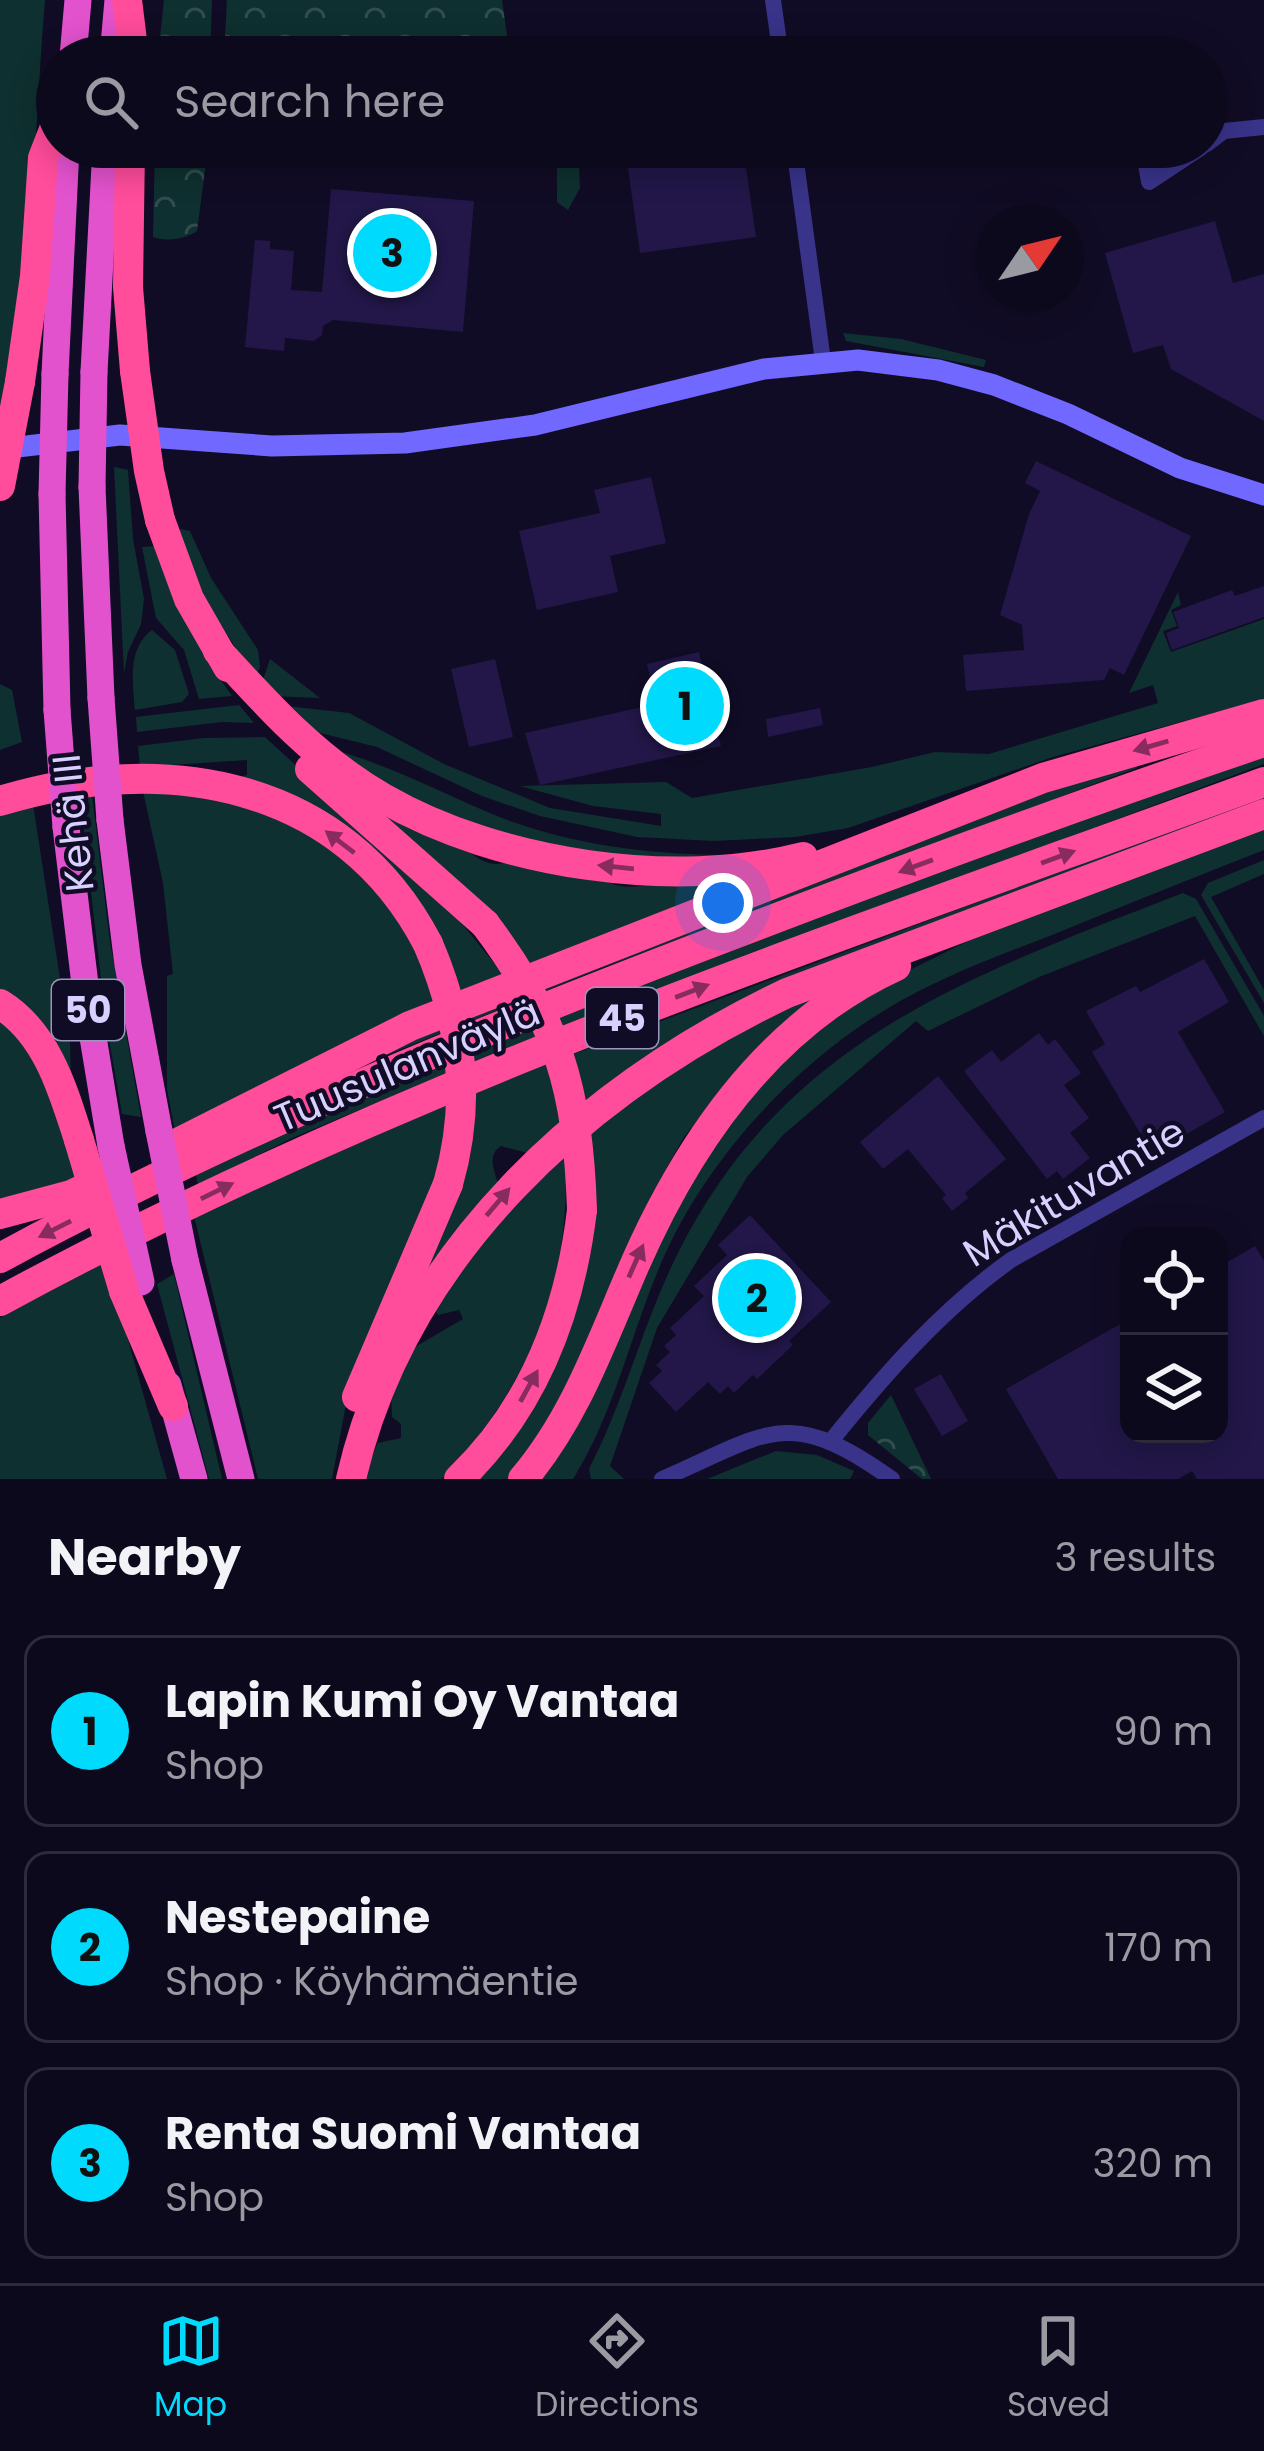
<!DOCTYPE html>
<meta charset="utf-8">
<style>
:root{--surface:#0d091c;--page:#1b1729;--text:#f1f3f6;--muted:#9a9aa3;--line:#2d2a3b;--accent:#00dafc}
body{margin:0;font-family:Poppins,sans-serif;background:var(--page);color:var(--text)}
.controls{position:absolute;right:36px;bottom:36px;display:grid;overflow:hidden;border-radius:24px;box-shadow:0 6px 30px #0003}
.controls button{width:108px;height:108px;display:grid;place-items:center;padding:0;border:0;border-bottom:3px solid var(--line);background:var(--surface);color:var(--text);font:60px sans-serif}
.compass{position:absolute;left:976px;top:204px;width:108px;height:108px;border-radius:50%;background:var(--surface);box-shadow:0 6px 30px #0003;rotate:55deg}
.you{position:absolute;left:723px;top:903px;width:42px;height:42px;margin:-30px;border:9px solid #fff;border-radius:50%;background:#1a73e8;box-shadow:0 0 0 18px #1a73e833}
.badge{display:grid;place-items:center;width:78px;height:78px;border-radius:50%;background:var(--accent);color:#111;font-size:39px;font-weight:700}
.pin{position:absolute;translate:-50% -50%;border:6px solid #fff;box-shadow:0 3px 12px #0006}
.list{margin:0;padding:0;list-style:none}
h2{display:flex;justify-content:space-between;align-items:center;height:156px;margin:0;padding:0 48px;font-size:51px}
h2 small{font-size:39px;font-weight:400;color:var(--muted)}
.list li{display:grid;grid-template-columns:78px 1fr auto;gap:36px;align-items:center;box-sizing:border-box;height:192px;margin:0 24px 24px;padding:0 24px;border:3px solid var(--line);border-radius:24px}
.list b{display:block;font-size:45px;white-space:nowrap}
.list p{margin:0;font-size:39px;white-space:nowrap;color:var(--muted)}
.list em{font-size:39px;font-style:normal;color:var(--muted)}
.icon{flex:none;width:66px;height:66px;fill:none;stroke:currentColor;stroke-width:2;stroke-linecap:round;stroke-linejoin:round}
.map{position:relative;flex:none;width:1264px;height:1479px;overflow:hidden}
.search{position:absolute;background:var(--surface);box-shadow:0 6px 30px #0003;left:36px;right:36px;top:36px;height:132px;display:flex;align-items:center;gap:30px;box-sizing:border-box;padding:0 42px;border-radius:66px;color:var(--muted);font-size:45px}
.sheet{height:804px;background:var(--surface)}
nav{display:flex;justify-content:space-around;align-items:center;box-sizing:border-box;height:168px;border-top:3px solid var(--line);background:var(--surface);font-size:33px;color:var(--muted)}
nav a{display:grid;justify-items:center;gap:6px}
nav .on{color:var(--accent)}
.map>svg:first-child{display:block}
.green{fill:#0f3030}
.forest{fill:url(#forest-crowns)}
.building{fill:#221748}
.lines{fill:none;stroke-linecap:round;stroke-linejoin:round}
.minor{stroke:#393389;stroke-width:16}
.secondary{stroke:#7168ff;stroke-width:21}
.trunk{stroke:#e252cd;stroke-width:27}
.motorway{stroke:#ff4c9b;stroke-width:30}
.trunk-bridge{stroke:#e252cd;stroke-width:27}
.motorway-bridge{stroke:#ff4c9b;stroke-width:30}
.oneway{fill:#882c60}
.labels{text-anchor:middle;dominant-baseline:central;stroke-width:9;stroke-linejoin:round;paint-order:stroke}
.shield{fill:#110c25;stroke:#9c96be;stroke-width:3}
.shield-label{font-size:36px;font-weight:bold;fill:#d8d1ff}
.street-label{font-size:39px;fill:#d8d1ff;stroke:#110c25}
</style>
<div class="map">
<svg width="1264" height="1479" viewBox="0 0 1264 1479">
<defs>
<pattern id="forest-crowns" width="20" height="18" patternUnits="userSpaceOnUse" patternTransform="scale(3)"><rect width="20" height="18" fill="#0f3030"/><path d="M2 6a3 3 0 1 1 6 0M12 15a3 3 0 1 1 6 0" fill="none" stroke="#314d4f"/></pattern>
</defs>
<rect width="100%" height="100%" fill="#110c25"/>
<g class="green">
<path d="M0,0h45c-11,129 -11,283 -45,407z"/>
<polygon points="519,147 578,147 580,188 568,210 557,202 557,168 551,159 525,160 517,151"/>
<polygon points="843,333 901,339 986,360 984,367 846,341"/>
<polygon points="114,467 128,470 133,539 144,599 141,624 128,652 124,673"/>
<polygon points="181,529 190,531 211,578 258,650 260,667 255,678 205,600 178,531"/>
<polygon points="157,546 218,676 232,696 199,699 184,650 156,618 142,547"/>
<polygon points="1178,592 1181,605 1171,610 1177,626 1163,631 1171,652 1264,619 1264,699 1053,757 848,828 795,837 714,841 637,837 540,816 482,796 377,747 300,728 278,705 349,713 444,764 550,808 661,826 661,814 593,806 520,786 666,782 692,798 872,767 935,752 989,754 1158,703 1153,685 1129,693"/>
<path d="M152,630l23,20 14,44 -7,8 -47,8c-2,-28 -8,-62 17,-80z"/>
<polygon points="270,659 320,698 270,696 261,686"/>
<polygon points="0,684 12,690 22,742 0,750"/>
<polygon points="239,705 254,723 222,722 137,732 136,717"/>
<polygon points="265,737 441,898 507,979 459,998 427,922 234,778 247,775 247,760 140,767 138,746 204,738"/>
<path d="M323,747c63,15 119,47 179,71 76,29 156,37 236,37 -92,16 -226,-7 -312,-44 -36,-15 -70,-44 -103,-64z"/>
<path d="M1264,754v10l-775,291 -199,84 -92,46 -3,-15c348,-159 710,-285 1069,-416z"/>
<polygon points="1136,764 1137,768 602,968 315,1084 316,1078 1004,805"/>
<polygon points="141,782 207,788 314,833 395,907 442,1005 176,1137 167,1089 167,976 173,974 163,883"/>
<polygon points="91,787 110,942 141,1117 122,1114 106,1022 79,788"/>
<polygon points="1264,794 1264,803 929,928 585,1107 571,1055"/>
<polygon points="32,798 70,1043 71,1088 0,994 0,808"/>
<path d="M385,810c21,8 45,15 64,26 20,13 39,41 66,21l82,18c16,15 44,15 62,4l102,-7 -231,98 -147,-153z"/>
<path d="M1264,829v21c-71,28 -142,56 -212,85 -57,22 -114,43 -167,75 -84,51 -159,130 -206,216 -44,81 -57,175 -106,253h-36l128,-267 98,-139 121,-90 86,-43z"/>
<polygon points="1264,860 1264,874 1211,897 1264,990 1264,1003 1201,895 1208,883"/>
<path d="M1183,893l13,6 68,117v20l-69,-120 -156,61 -111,54 -12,-10 -133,114 -36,42 -90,151 -47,138 14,13h-33l-2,-10c36,-69 54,-147 90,-218 108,-214 296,-277 504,-358z"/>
<polygon points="882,963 719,1094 684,1137 652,1194 582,1367 510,1479 476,1479 549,1375 588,1124 728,1032"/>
<polygon points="0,1016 30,1048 83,1180 0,1205"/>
<path d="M547,1064l16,61 -32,29 -30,-8c-15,10 -6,24 -3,39l-121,179 96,-270z"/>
<polygon points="452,1102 443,1167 347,1399 332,1479 258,1479 194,1216"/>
<path d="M565,1144c8,136 -31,235 -123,335h-82l18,-36 23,-5v-14l-9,-7 -1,-31 17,-35 55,-32 -4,-9 -21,5 -4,-8 8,-16z"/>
<polygon points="106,1261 167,1479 0,1479 0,1318"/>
<polygon points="174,1274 222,1479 209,1479 157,1284"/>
<polygon points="776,1451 817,1455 854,1471 850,1479 707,1479"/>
</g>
<g class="forest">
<polygon points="164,0 212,0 210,57 158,57"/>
<polygon points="227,0 502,0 510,57 224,57"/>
<path d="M155,147h53l-11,84c-12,8 -30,11 -44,6z"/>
<polygon points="891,1395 931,1479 922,1479 868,1435 868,1423"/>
</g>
<g class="building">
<polygon points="625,147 743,147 756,237 640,253"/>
<polygon points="331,189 474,201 463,332 333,320 323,326 322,335 314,341 285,338 284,351 245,347 255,240 270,241 270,249 294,251 291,290 322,292"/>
<polygon points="1215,221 1233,283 1264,274 1264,421 1171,369 1163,345 1133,353 1105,253"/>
<polygon points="1036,461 1191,536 1124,675 1110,668 1104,680 966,691 963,655 1024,650 1022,625 1000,615 1029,514 1040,491 1025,483"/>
<polygon points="651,477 666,543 610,556 618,592 537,610 519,531 600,513 594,490"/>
<polygon points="1264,586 1264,617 1172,650 1166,633 1179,628 1173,612 1232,590 1235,596"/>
<polygon points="699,652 721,746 540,785 525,733 656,704 647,664"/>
<polygon points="495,659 513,737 469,747 451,669"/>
<polygon points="820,708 823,725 768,737 766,719"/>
<polygon points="1204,959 1229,1002 1178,1032 1225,1112 1172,1142 1163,1127 1143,1138 1092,1052 1105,1044 1086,1011 1136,986 1140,992"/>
<polygon points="1039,1033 1048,1045 1055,1039 1081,1073 1064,1085 1089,1118 1070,1133 1090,1158 1063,1179 1057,1171 1047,1179 964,1071 992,1050 1001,1062"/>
<polygon points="938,1076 1006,1159 965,1193 968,1198 952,1211 942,1198 946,1195 908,1149 883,1169 860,1142"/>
<polygon points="750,1215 831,1302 789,1341 793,1345 757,1379 753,1375 734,1393 728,1386 720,1394 708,1382 676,1412 649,1383 662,1371 656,1365 670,1352 664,1346 676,1335 670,1328 704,1296 694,1286 727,1255 718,1245"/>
<polygon points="1255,1246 1264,1261 1264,1479 1197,1479 1192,1471 1178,1479 1058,1479 1006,1389 1129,1319 1129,1434 1219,1434 1219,1267"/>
<polygon points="941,1374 968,1421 942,1436 914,1389"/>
</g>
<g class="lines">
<g class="minor">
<polyline points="773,0 781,57"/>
<polyline points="1207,144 1224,131 1264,127"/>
<polyline points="794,147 823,361"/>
<polyline points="1143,147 1149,182 1202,147"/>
<path d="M831,1441c53,-66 111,-132 180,-181l253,-142"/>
<path d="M662,1479c106,-46 125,-75 230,0"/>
</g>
<polyline class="secondary" points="0,449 120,435 272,446 405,443 535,425 764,369 858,360 938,370 994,385 1068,414 1180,468 1264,495"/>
<g class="trunk">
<polyline points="73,57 78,0"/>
<polyline points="113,57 118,0"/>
<polyline points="94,372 106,147"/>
<polyline points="55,374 66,147"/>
<polyline points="92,487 101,698"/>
<polyline points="52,494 57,710"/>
<polyline points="110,820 128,965 159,1131"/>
<polyline points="66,827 87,1001 111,1146"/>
<polyline points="185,1260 241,1479"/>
<polyline points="168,1385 194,1479"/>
</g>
<g class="motorway">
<polyline points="127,0 134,57"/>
<polyline points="130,147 128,287 135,371"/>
<polyline points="20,382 35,276 43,158 57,122"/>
<polyline points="160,520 189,599 228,667"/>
<path d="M218,651c50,55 100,110 165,147 116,67 291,92 420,59"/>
<polyline points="310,769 485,924"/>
<path d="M0,801c163,-50 343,-21 428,143"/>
<path d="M0,1004c47,29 63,86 79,136"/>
<polyline points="172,1146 410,1026 1043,778 1264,714"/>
<polyline points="0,1214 71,1195 113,1175"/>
<path d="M0,1258c244,-132 499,-235 758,-333 168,-64 336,-126 506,-183"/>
<polyline points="124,1291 173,1406"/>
<path d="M0,1301c402,-219 836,-362 1264,-519"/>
<polyline points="357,1397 448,1184"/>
<path d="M351,1479c52,-226 234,-390 436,-486l477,-179"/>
<path d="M459,1479c75,-72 111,-168 123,-269"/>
<path d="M523,1479c50,-59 76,-131 106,-201 54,-128 136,-252 267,-312"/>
</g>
<g class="trunk-bridge">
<polyline points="92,487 94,372"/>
<polyline points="52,494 55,374"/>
<polyline points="101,698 110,820"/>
<polyline points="57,710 66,827"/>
<polyline points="159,1131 185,1260"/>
<polyline points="111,1146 141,1282"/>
</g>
<g class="motorway-bridge">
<polyline points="135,371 149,471 160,520"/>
<polyline points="0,486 20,382"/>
<path d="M485,924c73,97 93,165 97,286"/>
<path d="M428,944c34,79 44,156 20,240"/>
<polyline points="79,1140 124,1291"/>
</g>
</g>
<defs><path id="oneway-solid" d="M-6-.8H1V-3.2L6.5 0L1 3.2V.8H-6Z" transform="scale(3)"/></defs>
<g class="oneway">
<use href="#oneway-solid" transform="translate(1151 746) rotate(164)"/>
<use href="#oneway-solid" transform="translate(340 842) rotate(-143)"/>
<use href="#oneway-solid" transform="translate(1058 857) rotate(-20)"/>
<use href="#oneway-solid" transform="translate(916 866) rotate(160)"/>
<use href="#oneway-solid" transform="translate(616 867) rotate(-174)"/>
<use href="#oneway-solid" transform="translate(692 991) rotate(-21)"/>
<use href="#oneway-solid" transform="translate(217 1191) rotate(-26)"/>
<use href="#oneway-solid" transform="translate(498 1202) rotate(-50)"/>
<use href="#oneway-solid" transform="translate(55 1229) rotate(153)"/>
<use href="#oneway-solid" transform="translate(636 1261) rotate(-66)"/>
<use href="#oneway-solid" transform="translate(529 1386) rotate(-61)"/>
</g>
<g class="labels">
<g class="shield">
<rect x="52" y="980" width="72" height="60" rx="9"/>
<rect x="586" y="988" width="72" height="60" rx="9"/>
</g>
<g class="shield-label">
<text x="88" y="1010">50</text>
<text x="622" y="1018">45</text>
</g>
<g class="street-label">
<text transform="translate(73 823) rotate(-96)">Kehä III</text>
<text transform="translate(407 1065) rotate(-23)">Tuusulanväylä</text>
<text transform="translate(1074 1192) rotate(-31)">Mäkituvantie</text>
</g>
</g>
</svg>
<div class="controls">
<button><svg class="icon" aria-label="locate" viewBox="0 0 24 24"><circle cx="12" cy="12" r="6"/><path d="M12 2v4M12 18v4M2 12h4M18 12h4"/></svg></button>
<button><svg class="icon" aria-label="layers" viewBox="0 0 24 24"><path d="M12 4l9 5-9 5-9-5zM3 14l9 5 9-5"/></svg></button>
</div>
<svg class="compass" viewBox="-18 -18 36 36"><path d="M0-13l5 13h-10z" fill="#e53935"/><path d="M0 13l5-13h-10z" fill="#9a9aa3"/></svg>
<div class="you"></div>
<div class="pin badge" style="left:685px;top:706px">1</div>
<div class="pin badge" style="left:757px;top:1298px">2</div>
<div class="pin badge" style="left:392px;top:253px">3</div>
<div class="search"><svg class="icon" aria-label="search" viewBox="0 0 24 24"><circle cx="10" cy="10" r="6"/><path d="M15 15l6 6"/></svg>Search here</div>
</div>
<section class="sheet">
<h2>Nearby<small>3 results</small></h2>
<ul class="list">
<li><span class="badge">1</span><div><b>Lapin Kumi Oy Vantaa</b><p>Shop</p></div><em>90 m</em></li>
<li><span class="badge">2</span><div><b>Nestepaine</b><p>Shop · Köyhämäentie</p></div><em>170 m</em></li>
<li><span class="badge">3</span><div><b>Renta Suomi Vantaa</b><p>Shop</p></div><em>320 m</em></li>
</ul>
</section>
<nav>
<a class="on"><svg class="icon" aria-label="map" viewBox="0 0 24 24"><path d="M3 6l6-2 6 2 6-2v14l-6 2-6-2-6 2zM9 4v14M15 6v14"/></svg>Map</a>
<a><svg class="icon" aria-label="directions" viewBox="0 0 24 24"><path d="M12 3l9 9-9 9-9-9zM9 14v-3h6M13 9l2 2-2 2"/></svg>Directions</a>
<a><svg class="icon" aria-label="saved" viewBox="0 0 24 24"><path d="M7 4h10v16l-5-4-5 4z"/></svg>Saved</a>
</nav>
